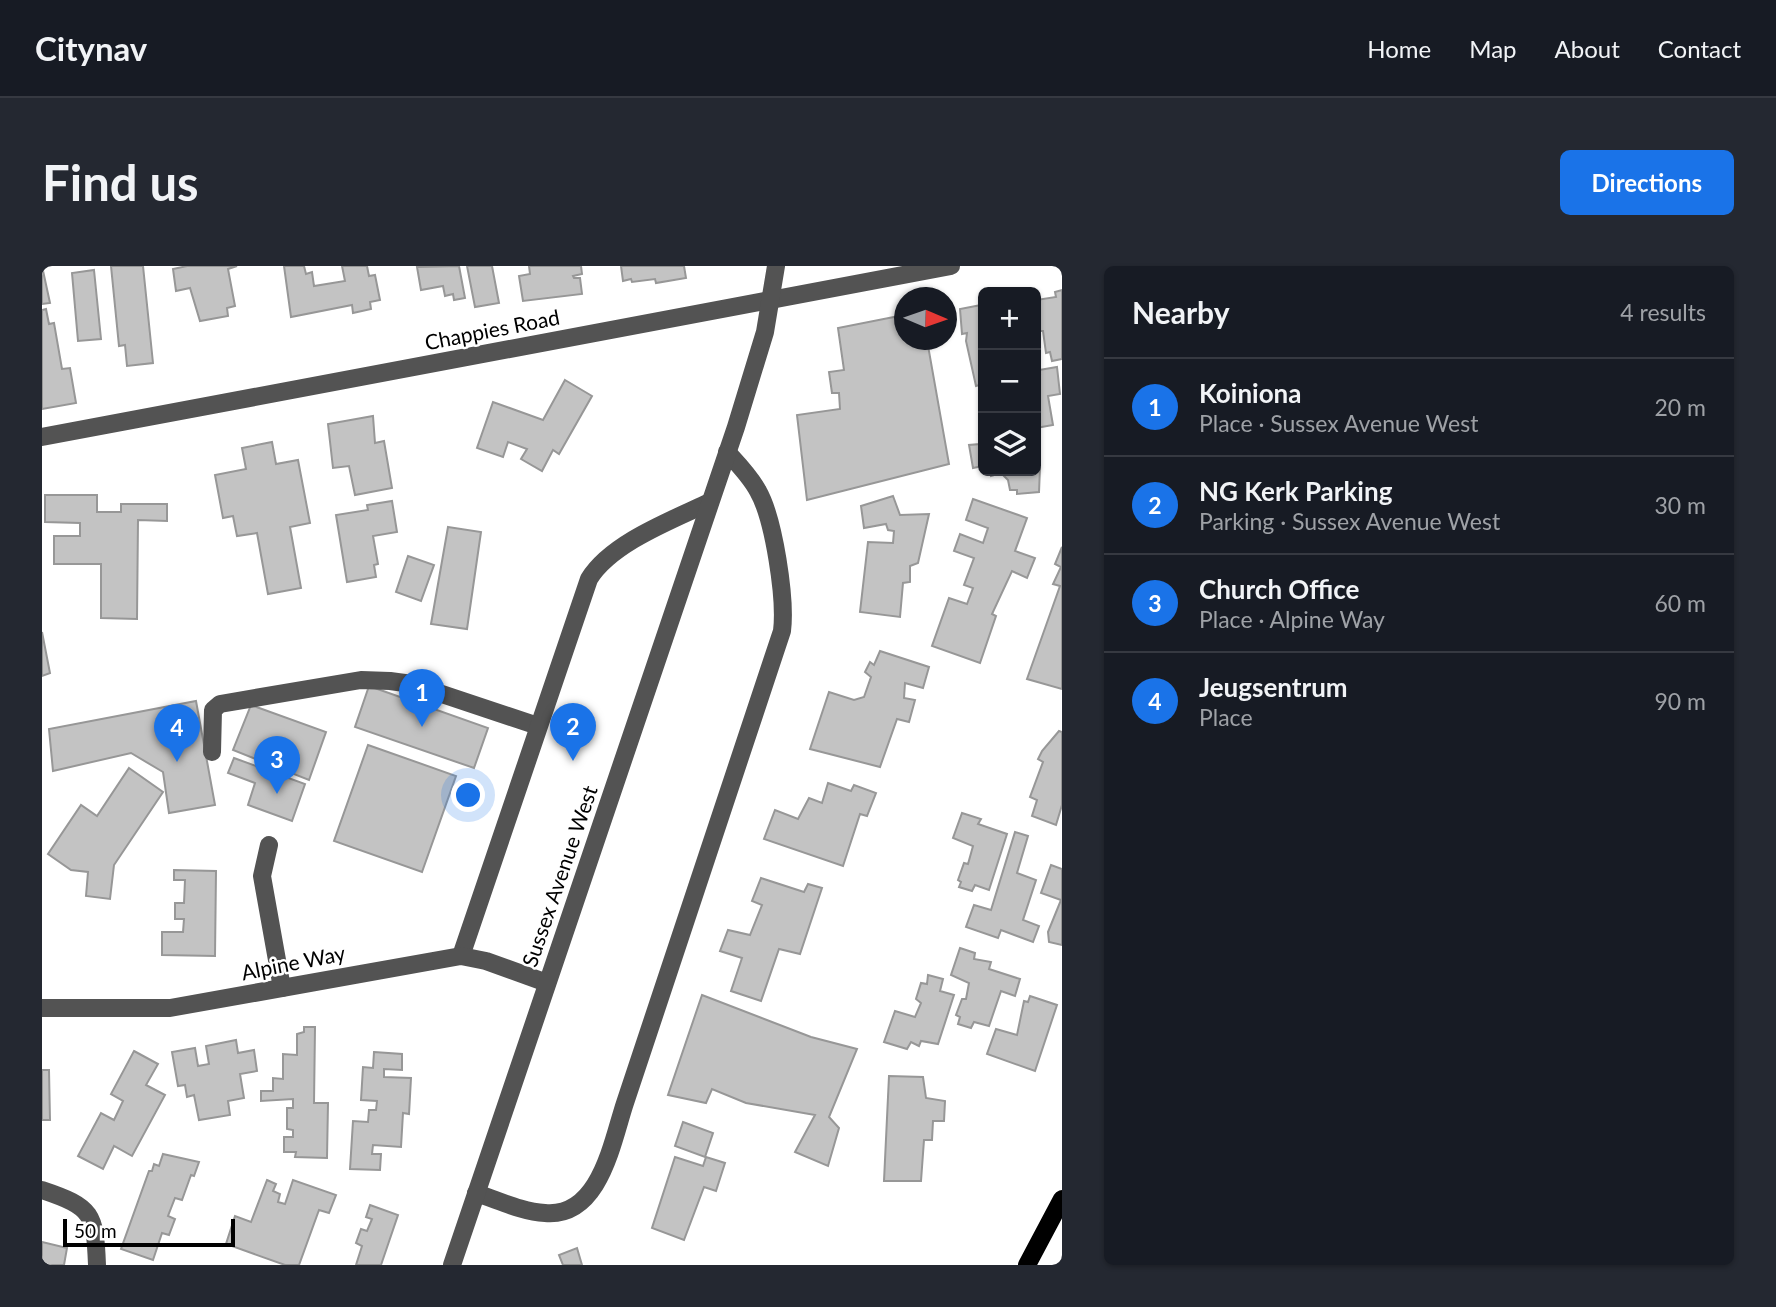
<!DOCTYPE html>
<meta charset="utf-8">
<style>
:root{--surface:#171b24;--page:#242831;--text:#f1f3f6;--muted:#9ea1a6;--line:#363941;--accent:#1a73e8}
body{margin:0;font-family:Lato,sans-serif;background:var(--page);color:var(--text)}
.controls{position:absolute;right:21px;top:21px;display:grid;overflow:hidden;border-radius:10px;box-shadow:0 2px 5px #0004}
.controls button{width:63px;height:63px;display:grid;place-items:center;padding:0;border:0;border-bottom:2px solid var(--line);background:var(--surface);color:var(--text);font:35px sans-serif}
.compass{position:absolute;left:852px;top:21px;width:63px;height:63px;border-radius:50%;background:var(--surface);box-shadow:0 2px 5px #0004;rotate:92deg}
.scale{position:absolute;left:21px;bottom:18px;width:172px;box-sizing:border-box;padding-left:7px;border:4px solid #000;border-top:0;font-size:19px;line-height:24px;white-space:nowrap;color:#000;-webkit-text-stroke:5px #fff;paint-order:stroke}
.you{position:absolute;left:427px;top:530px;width:24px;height:24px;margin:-18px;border:5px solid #fff;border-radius:50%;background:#1a73e8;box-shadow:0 0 0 10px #1a73e833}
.badge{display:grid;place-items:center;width:46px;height:46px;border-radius:50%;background:var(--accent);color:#fff;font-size:23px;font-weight:700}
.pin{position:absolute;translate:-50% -58px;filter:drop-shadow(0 2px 4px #0008)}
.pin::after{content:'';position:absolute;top:37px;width:24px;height:21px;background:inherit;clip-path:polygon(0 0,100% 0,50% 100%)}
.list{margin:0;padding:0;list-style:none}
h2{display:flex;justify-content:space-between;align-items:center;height:91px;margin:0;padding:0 28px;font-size:30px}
h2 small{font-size:23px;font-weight:400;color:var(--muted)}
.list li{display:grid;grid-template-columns:46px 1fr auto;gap:21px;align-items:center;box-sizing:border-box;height:98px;padding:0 28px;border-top:2px solid var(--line)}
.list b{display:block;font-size:26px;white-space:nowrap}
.list p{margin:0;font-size:23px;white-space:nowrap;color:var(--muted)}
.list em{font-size:23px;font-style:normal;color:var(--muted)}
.icon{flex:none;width:38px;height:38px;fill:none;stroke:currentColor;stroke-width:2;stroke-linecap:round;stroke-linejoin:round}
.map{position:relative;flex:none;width:1020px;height:999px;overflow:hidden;border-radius:10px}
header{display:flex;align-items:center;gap:42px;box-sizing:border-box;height:98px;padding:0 35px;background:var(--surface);border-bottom:2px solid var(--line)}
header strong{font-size:33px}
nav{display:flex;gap:38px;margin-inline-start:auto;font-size:24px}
.intro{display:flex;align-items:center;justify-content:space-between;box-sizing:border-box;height:168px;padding:0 42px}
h1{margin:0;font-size:49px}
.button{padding:18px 32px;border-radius:10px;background:var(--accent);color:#fff;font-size:24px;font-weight:700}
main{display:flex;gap:42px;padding:0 42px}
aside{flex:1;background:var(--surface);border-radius:10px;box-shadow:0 2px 5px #0004}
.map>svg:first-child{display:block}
.building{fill:#c3c3c3;stroke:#979797;stroke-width:2}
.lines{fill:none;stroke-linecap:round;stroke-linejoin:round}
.minor{stroke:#535353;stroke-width:18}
.major{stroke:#000;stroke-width:18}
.labels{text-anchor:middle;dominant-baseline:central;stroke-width:5;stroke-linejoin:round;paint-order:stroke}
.street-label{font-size:21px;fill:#000;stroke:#fff}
</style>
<header>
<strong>Citynav</strong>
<nav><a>Home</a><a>Map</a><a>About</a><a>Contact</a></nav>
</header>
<div class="intro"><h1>Find us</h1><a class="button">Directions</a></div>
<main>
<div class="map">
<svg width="1020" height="999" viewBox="0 0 1020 999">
<rect width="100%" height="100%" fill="#fff"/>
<g class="building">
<polygon points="0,0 8,37 0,38"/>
<polygon points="69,0 101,0 111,97 85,100 83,79 77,80"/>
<polygon points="195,0 186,3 193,40 185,42 186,50 158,55 148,22 134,25 131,3 145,0"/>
<polygon points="242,0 262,0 264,8 270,6 272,20 303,15 300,0 325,0 327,10 333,9 338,34 328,36 329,43 311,47 310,39 249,51"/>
<polygon points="417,0 423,32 412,34 411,28 403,30 401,20 379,24 375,1"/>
<polygon points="425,0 450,0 457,37 433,41"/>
<polygon points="487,0 539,0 540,8 531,10 532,12 538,12 540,28 481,35 477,10 488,8"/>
<polygon points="579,0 642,0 644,12 614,17 613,13 590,16 589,13 581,15"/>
<polygon points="52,4 59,73 36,75 30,7"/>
<polygon points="1020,24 1020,93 1010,95 1008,86 1004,87 1001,65 994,65 994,34 1014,31 1013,26"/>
<polygon points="939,39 941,118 934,120 924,75 925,67 920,68 918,43"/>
<polygon points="4,43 7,58 12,57 20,103 28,102 34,137 0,143 0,44"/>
<polygon points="862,49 862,74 885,74 907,198 765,234 755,149 798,143 797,127 790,127 787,106 802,104 796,62"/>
<polygon points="1015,101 1018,128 1006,130 1011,159 994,162 994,109 998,108 997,104"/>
<polygon points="523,114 550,130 517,188 511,184 500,205 479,193 485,183 466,176 461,191 435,182 451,136 501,154"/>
<polygon points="331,150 333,177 342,175 350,222 313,229 307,200 291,202 286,158"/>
<polygon points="941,168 941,200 931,202 927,179 938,178 937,169"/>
<polygon points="230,176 234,198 256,194 268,257 248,261 259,322 226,328 215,267 195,270 191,250 181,252 173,209 204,203 200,182"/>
<polygon points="994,202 998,202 997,226 975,228 975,224 968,224 966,214 959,207 949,210 948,205 994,205"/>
<polygon points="3,229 55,229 55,246 79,246 79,238 125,238 125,255 96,254 95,353 59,352 59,298 12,298 12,270 38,270 38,257 3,256"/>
<polygon points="851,230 858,249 887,248 876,297 868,300 868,316 861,317 858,351 818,346 826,276 851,277 852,265 846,264 844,258 822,262 819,240"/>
<polygon points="931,233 985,252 973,285 993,292 985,312 970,305 950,348 954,350 938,397 890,380 907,332 925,338 931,322 922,319 932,292 912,285 918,268 941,277 946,262 924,254"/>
<polygon points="350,235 355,266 331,270 336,298 332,299 334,311 305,316 294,249 326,244 325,239"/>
<polygon points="406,261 439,266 425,363 389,358"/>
<polygon points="1020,281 1020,423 985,413 1018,320 1011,318 1019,301 1013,298"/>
<polygon points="366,290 392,299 379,335 354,326"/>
<polygon points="0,366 8,407 0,410"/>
<polygon points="838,385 887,401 881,422 863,417 862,432 873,434 867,456 855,453 838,501 768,483 787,426 812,434 822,431 829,411 823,406 828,396 832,399"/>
<polygon points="327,420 446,462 432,502 313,461"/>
<polygon points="154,435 173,539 127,547 121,506 89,487 11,505 7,463"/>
<polygon points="209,439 284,466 267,514 191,484"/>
<polygon points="1017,465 1020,466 1020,539 1014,559 990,550 995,534 988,531 1001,496 996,493 1000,485"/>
<polygon points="326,479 414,510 380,606 292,575"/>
<polygon points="192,492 263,518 250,555 206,539 213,517 186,507"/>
<polygon points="87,502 121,526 72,599 68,633 44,630 46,606 29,604 6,588 39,539 55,550"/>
<polygon points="786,517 809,525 812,519 834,527 825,550 818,548 801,600 722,573 733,544 756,553 767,532 780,537"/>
<polygon points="920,547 939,553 936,558 965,568 947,624 933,619 930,625 917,621 919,616 916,614 922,597 926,598 931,580 911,572"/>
<polygon points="973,566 986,570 975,607 994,614 981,654 997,660 991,676 959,664 956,672 924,661 932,639 949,644"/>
<polygon points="1009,599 1020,603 1020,679 1007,676 1006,666 1019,634 999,627"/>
<polygon points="132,604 174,605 173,690 120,689 120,666 141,666 142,653 133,653 133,637 142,637 143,614 132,614"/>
<polygon points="719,612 762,626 766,618 780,622 758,688 737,683 719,735 689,725 700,692 678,685 686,664 708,669 720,639 710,635"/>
<polygon points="918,682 933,687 932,693 949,696 947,703 978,713 973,730 959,725 947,760 932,756 929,762 916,758 918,751 914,749 920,733 924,733 927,717 909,709"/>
<polygon points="886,709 901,713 898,725 912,729 896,778 879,775 877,780 869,776 865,783 842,776 853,745 873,751 879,737 874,733 879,717 885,718"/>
<polygon points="660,729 769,771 815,783 787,851 797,862 786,900 753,886 773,849 704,837 670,823 664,837 626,829"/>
<polygon points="988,730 1015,739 993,805 945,788 954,763 975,769 982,735 986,736"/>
<polygon points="262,761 273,761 272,837 286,837 285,892 253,891 254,886 242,886 242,871 251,871 251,864 245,863 245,842 251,842 251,833 219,835 219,825 231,825 231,812 241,813 241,788 255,789 255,768 262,766"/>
<polygon points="194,774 196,787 212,784 215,805 198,808 202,832 186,835 188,849 157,854 152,829 145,831 143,819 136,820 130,786 153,782 156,800 167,798 164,780"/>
<polygon points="92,785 116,798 104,819 123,829 90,890 72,880 61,903 36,890 59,847 72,854 81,835 69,828"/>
<polygon points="332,786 360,788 360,804 342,803 342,811 369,812 367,848 361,847 359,881 331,879 330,888 339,888 338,904 308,903 311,855 326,856 327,844 334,844 335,835 319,834 321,801 331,802"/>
<polygon points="0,804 7,804 8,854 0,854"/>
<polygon points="847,810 881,811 884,832 903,835 902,855 891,855 890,874 882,874 879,915 842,915"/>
<polygon points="641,856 671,867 663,891 633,880"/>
<polygon points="121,888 157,896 152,910 149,909 140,934 133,932 126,950 133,953 127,969 120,967 111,994 79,983 107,905 110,905 112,898 117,900"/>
<polygon points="633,891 661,900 664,891 683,897 674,925 662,921 642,974 610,962"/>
<polygon points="225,914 234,918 231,925 238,928 236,936 243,938 251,914 294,929 287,947 277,944 257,999 243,999 184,978 193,950 209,956"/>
<polygon points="328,939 356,949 339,999 314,999 320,980 314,977 319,963 325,965 330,953 324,951"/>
<polygon points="0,976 25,982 22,999 0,999"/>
<polygon points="535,982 540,999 521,999 517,989"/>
</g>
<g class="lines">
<g class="minor">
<polyline points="0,171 909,0"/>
<polyline points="170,486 171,444 178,438 319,414 348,415 370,418 496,460"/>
<polyline points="227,579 220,610 240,722"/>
<path d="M419,690l128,-377c22,-36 83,-59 121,-77"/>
<polyline points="0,742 128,742 419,690 444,695 505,717"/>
<path d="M0,924c51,17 53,24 55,75"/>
<path d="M434,927c22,7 46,19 69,20 55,5 67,-71 80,-110l157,-472c4,-32 -8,-112 -24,-140 -8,-15 -20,-27 -31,-39"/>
<polyline points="410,999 694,161 723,66 734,0"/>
</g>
<polyline class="major" points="985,999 1020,933"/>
</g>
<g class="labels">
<g class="street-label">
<text transform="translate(450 63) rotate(-11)">Chappies Road</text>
<text transform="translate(517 610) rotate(-71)">Sussex Avenue West</text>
<text transform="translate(251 696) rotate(-11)">Alpine Way</text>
</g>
</g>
</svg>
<div class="controls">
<button>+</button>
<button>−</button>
<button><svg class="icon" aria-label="layers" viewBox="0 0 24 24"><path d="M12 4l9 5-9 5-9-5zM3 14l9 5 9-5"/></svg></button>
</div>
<svg class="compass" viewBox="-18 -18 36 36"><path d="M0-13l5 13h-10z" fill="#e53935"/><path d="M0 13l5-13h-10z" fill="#9ea1a6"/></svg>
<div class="scale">50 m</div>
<div class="you"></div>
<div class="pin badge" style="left:380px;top:461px">1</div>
<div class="pin badge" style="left:531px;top:495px">2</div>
<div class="pin badge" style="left:235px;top:528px">3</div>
<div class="pin badge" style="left:135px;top:496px">4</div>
</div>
<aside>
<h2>Nearby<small>4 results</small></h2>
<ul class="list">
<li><span class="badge">1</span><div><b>Koiniona</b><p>Place · Sussex Avenue West</p></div><em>20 m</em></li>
<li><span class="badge">2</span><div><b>NG Kerk Parking</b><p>Parking · Sussex Avenue West</p></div><em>30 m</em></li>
<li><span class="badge">3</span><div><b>Church Office</b><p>Place · Alpine Way</p></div><em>60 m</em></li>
<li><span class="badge">4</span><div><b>Jeugsentrum</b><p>Place</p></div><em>90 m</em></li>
</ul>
</aside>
</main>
